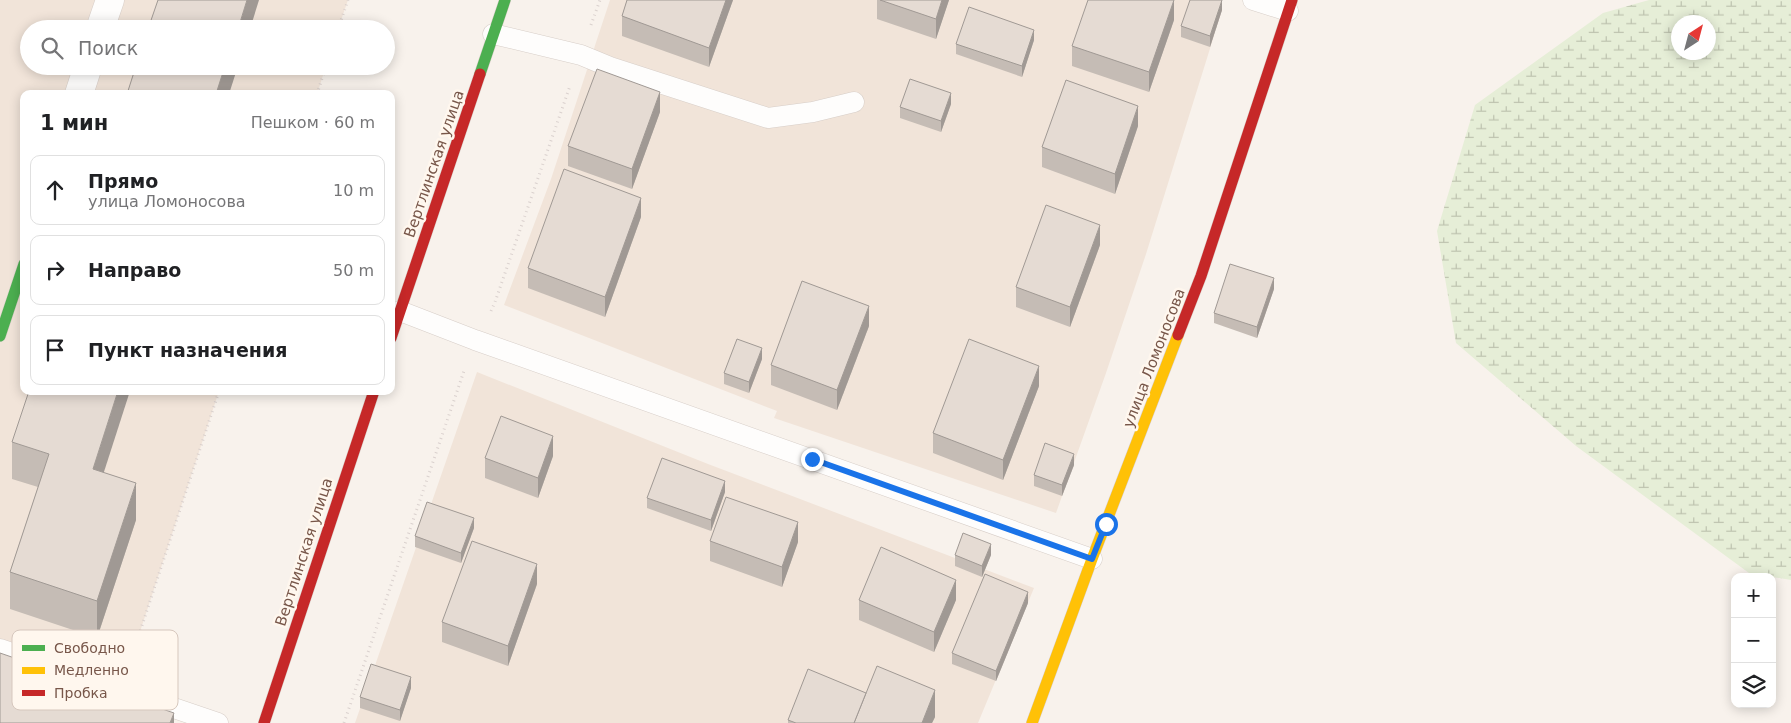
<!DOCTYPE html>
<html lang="ru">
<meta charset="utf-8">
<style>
:root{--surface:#fff;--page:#f6f6f6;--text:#202124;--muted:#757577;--line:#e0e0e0}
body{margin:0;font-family:"DejaVu Sans",sans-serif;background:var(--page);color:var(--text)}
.controls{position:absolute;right:15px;bottom:15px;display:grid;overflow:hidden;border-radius:10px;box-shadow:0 2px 12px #0003}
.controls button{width:45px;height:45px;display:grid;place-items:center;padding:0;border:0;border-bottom:1px solid var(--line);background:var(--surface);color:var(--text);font:25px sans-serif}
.compass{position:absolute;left:1671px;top:15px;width:45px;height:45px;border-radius:50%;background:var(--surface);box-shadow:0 2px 12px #0003;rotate:36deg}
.stop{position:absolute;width:15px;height:15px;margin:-11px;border:4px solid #1a73e8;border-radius:50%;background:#fff}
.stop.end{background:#1a73e8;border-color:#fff;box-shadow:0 1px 5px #0008}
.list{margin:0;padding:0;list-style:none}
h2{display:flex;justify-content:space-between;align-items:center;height:65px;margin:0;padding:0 20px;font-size:21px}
h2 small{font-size:16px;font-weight:400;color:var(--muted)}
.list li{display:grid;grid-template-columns:32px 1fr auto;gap:15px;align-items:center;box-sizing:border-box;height:70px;margin:0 10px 10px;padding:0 10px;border:1px solid var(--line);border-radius:10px}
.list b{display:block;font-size:19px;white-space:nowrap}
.list p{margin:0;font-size:16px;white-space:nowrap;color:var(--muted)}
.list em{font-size:16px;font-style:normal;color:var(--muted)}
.icon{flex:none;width:28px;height:28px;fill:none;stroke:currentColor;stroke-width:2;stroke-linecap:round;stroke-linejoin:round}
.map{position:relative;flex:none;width:1791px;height:723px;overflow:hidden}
.search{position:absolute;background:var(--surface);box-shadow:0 2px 12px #0003;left:20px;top:20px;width:375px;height:55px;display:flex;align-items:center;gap:12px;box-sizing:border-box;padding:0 18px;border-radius:28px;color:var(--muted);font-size:19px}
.panel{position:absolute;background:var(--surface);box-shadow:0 2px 12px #0003;left:20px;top:90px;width:375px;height:305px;border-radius:10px}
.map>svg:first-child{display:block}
.residential{fill:#f1e4d9}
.wetland{fill:url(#wetland-marsh);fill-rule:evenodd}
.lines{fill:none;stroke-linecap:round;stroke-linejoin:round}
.lane-casing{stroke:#d7cec8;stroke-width:21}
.street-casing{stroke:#d7cec8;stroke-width:29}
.fast-casing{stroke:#d8cec8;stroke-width:12}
.slow-casing{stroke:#d8cec8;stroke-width:12}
.jam-casing{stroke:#d8cec8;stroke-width:12}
.path{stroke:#dad1ce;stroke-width:3;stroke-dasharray:1 4;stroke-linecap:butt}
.lane{stroke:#fefdfc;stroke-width:20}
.street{stroke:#fefdfc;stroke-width:28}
.fast{stroke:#4caf50;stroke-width:11}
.slow{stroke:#ffc107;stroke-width:11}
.jam{stroke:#c62828;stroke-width:11}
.wall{fill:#c5bcb5}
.shaded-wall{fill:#a09994}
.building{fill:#e5dbd3;stroke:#a09994}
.route{stroke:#1a73e8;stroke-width:6}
.labels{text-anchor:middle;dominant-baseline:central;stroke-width:5;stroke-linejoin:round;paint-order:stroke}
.street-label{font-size:15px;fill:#78574a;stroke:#fff7ee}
.key{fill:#fff7ee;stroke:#d6c7bd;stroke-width:1}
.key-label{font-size:14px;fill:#78574a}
</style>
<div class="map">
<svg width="1791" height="723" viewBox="0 0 1791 723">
<defs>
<pattern id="wetland-marsh" width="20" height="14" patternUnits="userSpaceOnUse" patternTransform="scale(1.25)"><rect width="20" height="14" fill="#e6eed7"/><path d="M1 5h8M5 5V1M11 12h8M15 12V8" fill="none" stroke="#bfc4b0"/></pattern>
</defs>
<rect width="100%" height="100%" fill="#f8f2ec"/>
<g class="residential">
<polygon points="0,0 348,0 338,29 29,29 29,66 326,66 317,94 24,94 24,391 219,391 110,723 0,723"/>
<polygon points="610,0 1191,0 1222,10 1146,254 1106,373 1056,513 774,418 777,411 504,305 551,179"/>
<polygon points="477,372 708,464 1034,588 978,723 355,723"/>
</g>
<path class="wetland" d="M1649,0h142v580l-42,-7 -173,-127 -120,-103 -19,-112 38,-126 128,-92zM1678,22h30v30h-30z"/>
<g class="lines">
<defs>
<g id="lane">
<polyline points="1253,0 1288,11"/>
<polyline points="493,34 581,55 610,67 768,118 813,112 854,102"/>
<polyline points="400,311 475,340 1092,559"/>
<polyline points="0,649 218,723"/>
</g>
<g id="street">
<polyline points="100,29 110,0"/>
<polyline points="79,94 88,66"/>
</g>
<g id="fast">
<polyline points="480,74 505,0"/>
<polyline points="0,336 24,264"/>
</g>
<polyline id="slow" points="1032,723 1092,559 1178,335"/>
<g id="jam">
<polyline points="1178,335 1201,276 1292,0"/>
<polyline points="391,338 480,74"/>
<polyline points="264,723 374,391"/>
</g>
</defs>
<use href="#lane" class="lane-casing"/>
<use href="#street" class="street-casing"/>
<use href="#fast" class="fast-casing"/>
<use href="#slow" class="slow-casing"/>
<use href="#jam" class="jam-casing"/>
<g class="path">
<polyline points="591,25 600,0"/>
<polyline points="338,29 348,0"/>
<polyline points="317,94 326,66"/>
<polyline points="491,311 495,302 570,86"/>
<polyline points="131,659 219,391"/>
<polyline points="344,723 464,371"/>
</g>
<use href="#lane" class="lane"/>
<use href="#street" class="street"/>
<use href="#fast" class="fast"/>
<use href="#slow" class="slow"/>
<use href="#jam" class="jam"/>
</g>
<g class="wall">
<polygon points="627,0 733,0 709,67 622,36 622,16"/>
<polygon points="877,0 949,0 936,39 877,19"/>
<polygon points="1222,10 1210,47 1181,37 1181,26"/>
<polygon points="1174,20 1149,92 1072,66 1072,46"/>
<polygon points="1034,40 1022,77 956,54 956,44"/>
<polygon points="951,104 941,132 900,118 900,107"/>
<polygon points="660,112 632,189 568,166 568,146"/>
<polygon points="1138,126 1115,194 1042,167 1042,147"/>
<polygon points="641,217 605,317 528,288 528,268"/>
<polygon points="1100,245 1070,327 1016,307 1016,287"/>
<polygon points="1274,289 1257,338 1214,323 1214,313"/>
<polygon points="869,326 837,410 771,385 771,365"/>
<polygon points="762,359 749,393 724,384 724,373"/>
<polygon points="1039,386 1003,480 933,453 933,433"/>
<polygon points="12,442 104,472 136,520 97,638 10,609 10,572 38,487 12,479"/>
<polygon points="553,456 538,498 485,478 485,458"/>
<polygon points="1074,465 1062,496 1034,486 1034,475"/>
<polygon points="725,492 711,531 647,508 647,498"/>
<polygon points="474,528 461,563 415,547 415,536"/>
<polygon points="710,541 798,542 782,587 710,561"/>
<polygon points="955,555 991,555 982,577 955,566"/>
<polygon points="537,584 508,666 442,642 442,622"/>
<polygon points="859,600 956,600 934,652 859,620"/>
<polygon points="1028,603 996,681 952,664 952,653"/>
<polygon points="411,688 400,721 360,708 360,697"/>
<polygon points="866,693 935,717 932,723 788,723 788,720"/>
</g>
<g class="shaded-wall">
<polygon points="247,0 259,0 250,29 238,29"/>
<polygon points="726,0 733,0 709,67 709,48"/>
<polygon points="942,0 949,0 936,39 936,19"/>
<polygon points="1174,0 1174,20 1149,92 1149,72"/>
<polygon points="1222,0 1222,10 1210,47 1210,36"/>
<polygon points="1034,30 1034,40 1022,77 1022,66"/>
<polygon points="225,66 238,66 229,94 216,94"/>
<polygon points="660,92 660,112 632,189 632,169"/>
<polygon points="951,93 951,104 941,132 941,121"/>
<polygon points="1138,106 1138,126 1115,194 1115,174"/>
<polygon points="641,198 641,217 605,317 605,297"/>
<polygon points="1100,225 1100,245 1070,327 1070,307"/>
<polygon points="1274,278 1274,289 1257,338 1257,327"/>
<polygon points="869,306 869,326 837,410 837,390"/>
<polygon points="762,348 762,359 749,393 749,382"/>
<polygon points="1039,366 1039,386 1003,480 1003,460"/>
<polygon points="118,391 130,391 93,506 93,469"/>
<polygon points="553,436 553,456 538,498 538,478"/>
<polygon points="1074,454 1074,465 1062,496 1062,485"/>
<polygon points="725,481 725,492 711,531 711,520"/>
<polygon points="136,483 136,520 97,638 97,601"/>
<polygon points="474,518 474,528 461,563 461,553"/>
<polygon points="798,522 798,542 782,587 782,567"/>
<polygon points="991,544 991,555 982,577 982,566"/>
<polygon points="537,564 537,584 508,666 508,646"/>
<polygon points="956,580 956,600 934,652 934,632"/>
<polygon points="1028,592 1028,603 996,681 996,671"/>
<polygon points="411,677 411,688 400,721 400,710"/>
<polygon points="935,690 935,717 932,723 922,723"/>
<polygon points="174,713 174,723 170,723"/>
</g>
<g class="building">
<polygon points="158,0 247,0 238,29 148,29"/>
<polygon points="627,0 726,0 709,48 622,16"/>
<polygon points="880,0 942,0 936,19"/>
<polygon points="1088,0 1174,0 1149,72 1072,46"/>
<polygon points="1190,0 1222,0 1210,36 1181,26"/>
<polygon points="969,7 1034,30 1022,66 956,44"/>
<polygon points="136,66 225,66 216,94 127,94"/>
<polygon points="597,69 660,92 632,169 568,146"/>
<polygon points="910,79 951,93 941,121 900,107"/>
<polygon points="1066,80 1138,106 1115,174 1042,147"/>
<polygon points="564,169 641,198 605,297 528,268"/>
<polygon points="1046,205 1100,225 1070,307 1016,287"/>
<polygon points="1230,264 1274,278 1257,327 1214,313"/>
<polygon points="802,281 869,306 837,390 771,365"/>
<polygon points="737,339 762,348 749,382 724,373"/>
<polygon points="969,339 1039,366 1003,460 933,433"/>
<polygon points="29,391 118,391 93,469 136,483 97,601 10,572 49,454 12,442"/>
<polygon points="501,416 553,436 538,478 485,458"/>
<polygon points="1045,443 1074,454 1062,485 1034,475"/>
<polygon points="662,458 725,481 711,520 647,498"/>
<polygon points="726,497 798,522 782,567 710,541"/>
<polygon points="427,502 474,518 461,553 415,536"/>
<polygon points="963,533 991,544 982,566 955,555"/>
<polygon points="472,541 537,564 508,646 442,622"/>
<polygon points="881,547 956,580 934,632 859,600"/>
<polygon points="985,574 1028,592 996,671 952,653"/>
<polygon points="0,653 174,713 170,723 0,723"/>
<polygon points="371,664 411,677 400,710 360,697"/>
<polygon points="877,666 935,690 922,723 854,723"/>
<polygon points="808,669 866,693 854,723 796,723 788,720"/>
</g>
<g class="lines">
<polyline class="route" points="812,459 1092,559 1106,524"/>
</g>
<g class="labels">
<g class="street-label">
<text transform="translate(434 164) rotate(-71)">Вертлинская улица</text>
<text transform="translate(1154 358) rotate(-69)">улица Ломоносова</text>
<text transform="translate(304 552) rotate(-72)">Вертлинская улица</text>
</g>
</g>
<rect x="12" y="630" width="166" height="80" rx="8" class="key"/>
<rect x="22" y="645" width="23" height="6" fill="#4caf50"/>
<rect x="22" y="667" width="23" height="7" fill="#ffc107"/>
<rect x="22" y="690" width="23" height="6" fill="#c62828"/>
<g class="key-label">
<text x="54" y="653">Свободно</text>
<text x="54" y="675">Медленно</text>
<text x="54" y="698">Пробка</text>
</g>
</svg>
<div class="controls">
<button>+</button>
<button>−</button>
<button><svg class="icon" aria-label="layers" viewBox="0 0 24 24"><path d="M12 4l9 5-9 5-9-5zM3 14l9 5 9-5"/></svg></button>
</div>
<svg class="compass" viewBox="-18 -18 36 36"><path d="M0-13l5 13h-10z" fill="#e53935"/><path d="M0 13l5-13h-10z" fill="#757577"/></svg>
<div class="stop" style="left:1106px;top:524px"></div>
<div class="stop end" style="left:812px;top:459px"></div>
<div class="search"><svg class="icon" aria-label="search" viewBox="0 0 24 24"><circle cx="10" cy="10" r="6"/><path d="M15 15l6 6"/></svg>Поиск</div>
<section class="panel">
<h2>1 мин<small>Пешком · 60 m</small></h2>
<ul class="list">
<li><svg class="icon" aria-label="ahead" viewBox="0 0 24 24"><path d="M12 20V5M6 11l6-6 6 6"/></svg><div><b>Прямо</b><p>улица Ломоносова</p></div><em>10 m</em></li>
<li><svg class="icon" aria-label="right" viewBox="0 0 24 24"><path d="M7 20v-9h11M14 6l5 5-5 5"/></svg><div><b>Направо</b></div><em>50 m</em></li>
<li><svg class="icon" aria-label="arrive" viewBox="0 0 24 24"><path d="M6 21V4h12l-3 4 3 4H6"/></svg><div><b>Пункт назначения</b></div></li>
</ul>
</section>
</div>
